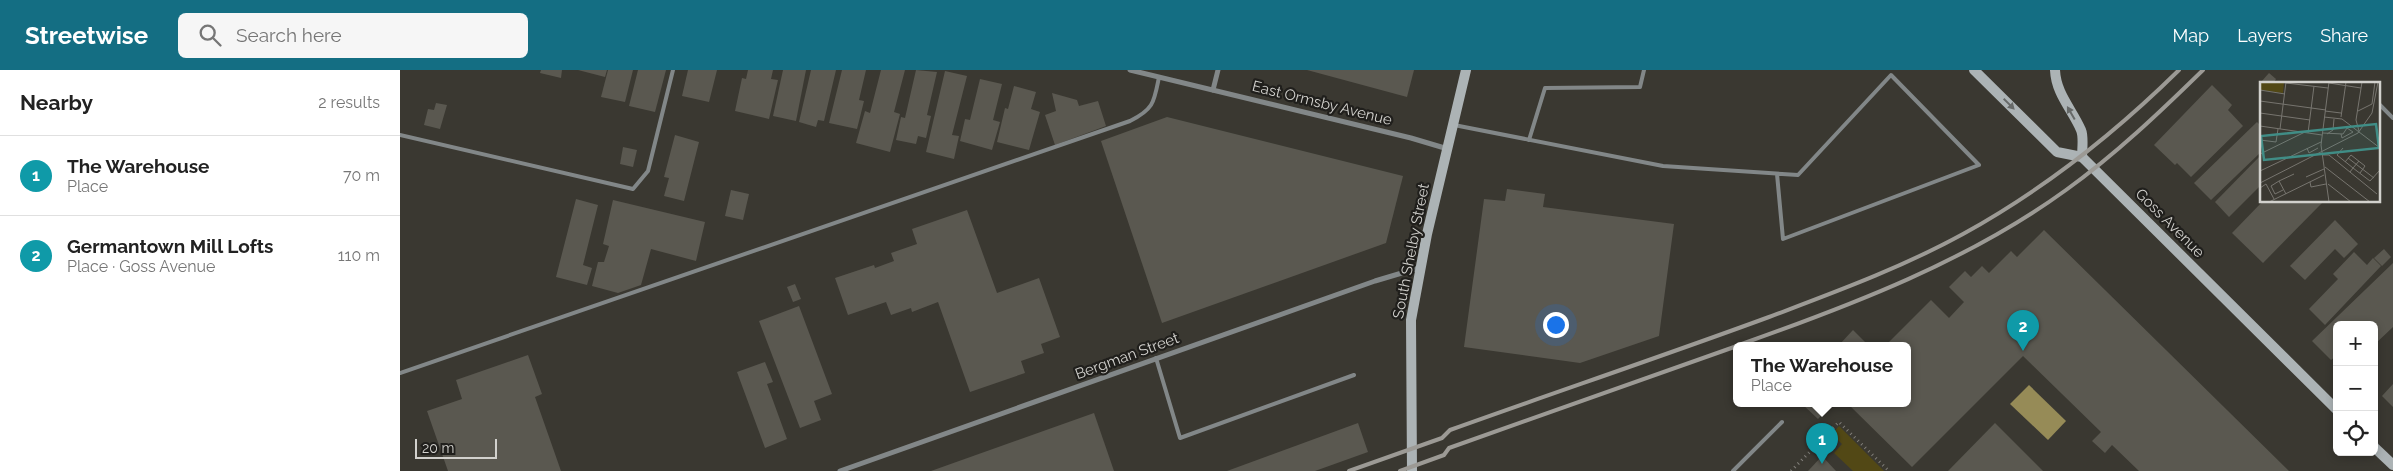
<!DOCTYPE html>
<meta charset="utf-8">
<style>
:root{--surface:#fff;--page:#f6f6f6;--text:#222;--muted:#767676;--line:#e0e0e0;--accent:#146e83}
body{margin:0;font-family:Raleway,sans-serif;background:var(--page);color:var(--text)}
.controls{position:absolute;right:15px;bottom:15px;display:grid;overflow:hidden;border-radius:8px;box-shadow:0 2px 8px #0003}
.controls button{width:45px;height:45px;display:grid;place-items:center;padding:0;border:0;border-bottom:1px solid var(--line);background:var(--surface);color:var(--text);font:25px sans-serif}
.scale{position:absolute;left:15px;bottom:12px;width:82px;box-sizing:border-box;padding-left:5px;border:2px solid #d2d1cd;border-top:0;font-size:14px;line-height:18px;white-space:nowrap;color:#d2d1cd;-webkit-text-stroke:4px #201f1c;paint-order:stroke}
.you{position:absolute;left:1155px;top:254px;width:18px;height:18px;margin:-12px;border:4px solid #fff;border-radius:50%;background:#1a73e8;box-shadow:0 0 0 8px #1a73e833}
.badge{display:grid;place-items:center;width:32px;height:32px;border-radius:50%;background:var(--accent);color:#fff;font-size:16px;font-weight:700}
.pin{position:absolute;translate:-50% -41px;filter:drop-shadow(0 1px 2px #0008)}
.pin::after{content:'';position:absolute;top:26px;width:18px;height:15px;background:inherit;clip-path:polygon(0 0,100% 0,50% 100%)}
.popup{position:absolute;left:1333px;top:272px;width:178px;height:65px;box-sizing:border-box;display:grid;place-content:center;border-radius:8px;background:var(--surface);filter:drop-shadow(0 1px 4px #0005);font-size:16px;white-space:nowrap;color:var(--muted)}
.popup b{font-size:19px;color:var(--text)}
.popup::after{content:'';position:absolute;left:50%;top:100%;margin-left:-10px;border:10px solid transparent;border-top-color:var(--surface)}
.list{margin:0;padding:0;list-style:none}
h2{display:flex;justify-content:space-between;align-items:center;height:65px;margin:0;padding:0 20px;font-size:21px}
h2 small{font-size:16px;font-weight:400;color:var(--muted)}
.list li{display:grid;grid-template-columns:32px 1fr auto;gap:15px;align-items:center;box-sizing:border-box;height:80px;padding:0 20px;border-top:1px solid var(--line)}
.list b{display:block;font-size:19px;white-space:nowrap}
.list p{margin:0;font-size:16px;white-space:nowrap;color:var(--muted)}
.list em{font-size:16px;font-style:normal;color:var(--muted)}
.icon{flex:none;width:28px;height:28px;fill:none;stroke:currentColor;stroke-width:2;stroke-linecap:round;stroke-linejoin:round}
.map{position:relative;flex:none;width:1993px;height:401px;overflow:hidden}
header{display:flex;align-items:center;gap:30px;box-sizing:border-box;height:70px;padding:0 25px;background:var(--accent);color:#fff}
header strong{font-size:24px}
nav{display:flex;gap:28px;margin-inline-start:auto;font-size:18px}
.search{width:350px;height:45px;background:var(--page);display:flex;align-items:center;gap:12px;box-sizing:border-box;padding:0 18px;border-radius:8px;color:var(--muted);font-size:19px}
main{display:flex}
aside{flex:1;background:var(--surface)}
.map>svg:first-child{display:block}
.grass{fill:#524815}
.water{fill:#968b57}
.building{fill:#5a5850}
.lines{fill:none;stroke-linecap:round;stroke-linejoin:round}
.path{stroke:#83817c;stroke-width:3;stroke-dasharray:1 4;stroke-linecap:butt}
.lane{stroke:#828788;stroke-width:4}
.street{stroke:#828788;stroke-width:5}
.secondary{stroke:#acb3b5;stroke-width:10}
.rail{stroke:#9c9a95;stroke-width:4}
.oneway{fill:#666968}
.labels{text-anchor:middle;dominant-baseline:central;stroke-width:4.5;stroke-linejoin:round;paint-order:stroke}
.street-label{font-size:15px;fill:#d2d1cd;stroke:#201f1c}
.inset-road{fill:none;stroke:#77756f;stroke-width:1}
.view{fill:#408d86;fill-opacity:0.15;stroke:#408d86;stroke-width:2.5}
.inset-edge{fill:none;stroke:#d2d1cd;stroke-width:2.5}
</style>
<header>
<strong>Streetwise</strong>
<div class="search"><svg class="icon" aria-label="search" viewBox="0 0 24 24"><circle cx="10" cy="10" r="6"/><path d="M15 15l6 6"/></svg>Search here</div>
<nav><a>Map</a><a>Layers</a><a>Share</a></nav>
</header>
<main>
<aside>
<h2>Nearby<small>2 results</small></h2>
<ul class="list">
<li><span class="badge" style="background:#0f9aa8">1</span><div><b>The Warehouse</b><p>Place</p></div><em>70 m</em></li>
<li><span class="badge" style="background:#0f9aa8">2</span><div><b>Germantown Mill Lofts</b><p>Place · Goss Avenue</p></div><em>110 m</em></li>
</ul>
</aside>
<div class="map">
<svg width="1993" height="401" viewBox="0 0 1993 401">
<rect width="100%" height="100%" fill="#3a3831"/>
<polygon class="grass" points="1439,356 1484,401 1453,401 1434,383 1442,374 1432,364"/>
<polygon class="water" points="1629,315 1666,351 1648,370 1610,334"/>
<g class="building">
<polygon points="141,0 162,0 161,8 140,3"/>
<polygon points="178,0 207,0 205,7"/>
<polygon points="208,0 233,0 225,32 201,27"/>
<polygon points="238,0 266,0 255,42 229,36"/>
<polygon points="288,0 317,0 309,32 282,26"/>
<polygon points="348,0 373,0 371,9 378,10 369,49 335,41 342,8 346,9"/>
<polygon points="383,0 406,0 396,51 373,46"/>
<polygon points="411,0 436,0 424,51 418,50 416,57 399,52"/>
<polygon points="442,0 466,0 459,30 464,31 457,59 429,53"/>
<polygon points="481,0 505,0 494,42 500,44 490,82 456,73 465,41 470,43"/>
<polygon points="516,0 537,2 527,45 531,46 526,68 518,66 516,74 496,70 501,47 505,48"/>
<polygon points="907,0 1014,0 1007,27"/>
<polygon points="545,1 567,6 552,65 559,66 554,89 526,82"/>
<polygon points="1869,3 1876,9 1873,14 1862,14 1861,12"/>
<polygon points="580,9 602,14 593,50 600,52 592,80 560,71 565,49 570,50"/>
<polygon points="1812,15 1832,35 1828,40 1843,56 1791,107 1777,93 1775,95 1754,75"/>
<polygon points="614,16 636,22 631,39 640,42 629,80 597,72 605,38 608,39"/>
<polygon points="652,23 677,30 679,36 698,31 706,56 655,75 645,45 656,41"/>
<polygon points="36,33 47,35 40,59 24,55 28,39 34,40"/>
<polygon points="767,47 1003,106 986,173 762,253 701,71"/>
<polygon points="1857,52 1862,57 1862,81 1811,130 1794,113"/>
<polygon points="275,65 299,72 284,131 264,126 269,108 264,107"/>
<polygon points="223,77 237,80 233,97 220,94"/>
<polygon points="1862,84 1862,114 1829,147 1815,132"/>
<polygon points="1107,119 1145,124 1143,137 1274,154 1259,266 1180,293 1064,277 1084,129 1105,131"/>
<polygon points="331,120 349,124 343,150 325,146"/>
<polygon points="176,129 198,135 183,195 192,198 187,215 156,207"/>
<polygon points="213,130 305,152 296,191 251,179 241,215 218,223 192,216 198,192 204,192 209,176 203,174"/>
<polygon points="1863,131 1924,131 1863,193 1832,163"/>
<polygon points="567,140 597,223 639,208 660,267 641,274 644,283 621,291 625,303 570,322 538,232 512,242 511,238 491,245 486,232 448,245 435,208 474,195 475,198 494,191 491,183 517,174 512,159"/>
<polygon points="1935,150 1958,174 1944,188 1935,179 1905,210 1890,196"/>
<polygon points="1644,160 1889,401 1739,401 1712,375 1705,383 1692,371 1701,362 1623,286 1512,397 1447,333 1507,333 1507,275 1486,275 1531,230 1549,248 1564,232 1549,217 1565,201 1571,207 1582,196 1589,203 1611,181 1617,187"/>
<polygon points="1984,179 1991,187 1982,196 1974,188"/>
<polygon points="1954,182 1967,195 1973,188 1981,196 1925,255 1909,239 1938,209 1933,204"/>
<polygon points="1993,193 1993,257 1974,275 1974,255 1937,255 1937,285 1931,290 1912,271"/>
<polygon points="395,214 401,229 393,232 387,217"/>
<polygon points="399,236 432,324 414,331 421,350 400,358 359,251"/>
<polygon points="1453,260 1468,275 1439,275"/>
<polygon points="128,285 142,324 135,327 161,401 48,401 27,341 62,329 56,310"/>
<polygon points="365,292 373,312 367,314 387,369 365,378 337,302"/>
<polygon points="1993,314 1993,337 1982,326"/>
<polygon points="1401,333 1433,333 1418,349"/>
<polygon points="694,343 714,401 531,401"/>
<polygon points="958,353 968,382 915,401 827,401"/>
<polygon points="1595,353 1643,401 1548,401"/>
<polygon points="1422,386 1436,401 1408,401"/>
</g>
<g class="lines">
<polyline class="path" points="1391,401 1439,352 1489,401"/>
<g class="lane">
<polyline points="1980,35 1993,48"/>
<polyline points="1054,55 1263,96 1398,105 1491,5 1579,95 1383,169 1377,104"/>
<polyline points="0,65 233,119 248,101 273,0"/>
<polyline points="1129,70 1145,18 1240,17 1244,0"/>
<polyline points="756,288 780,368 954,305"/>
<path d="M0,303l730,-252c24,-12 24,-19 29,-44"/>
<polyline points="1333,401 1382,352"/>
</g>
<g class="street">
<polyline points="730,0 1011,68 1048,79"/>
<polyline points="813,20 818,0"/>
<polyline points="440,401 975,211 1022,197"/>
</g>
<g class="secondary">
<polyline points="1574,0 1657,82 1682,87 1937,340"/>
<path d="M1655,0c1,24 17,39 26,60 3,7 1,19 1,27"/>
<polyline points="1974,377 1993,395"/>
<polyline points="1012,401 1011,250 1027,164 1066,0"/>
</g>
<g class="rail">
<path d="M1339,275c113,-40 229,-84 327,-155 50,-36 94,-78 137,-120"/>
<path d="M949,401l93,-33 8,-8c106,-38 213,-74 319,-113 66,-25 132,-49 194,-83 80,-44 151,-100 216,-164"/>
<polyline points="1000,401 1044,385 1049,378 1337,276"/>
</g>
</g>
<defs><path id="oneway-solid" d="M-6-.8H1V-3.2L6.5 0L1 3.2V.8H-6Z" transform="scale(1.25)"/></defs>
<g class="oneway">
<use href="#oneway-solid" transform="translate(1609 34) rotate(45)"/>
<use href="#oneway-solid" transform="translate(1671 43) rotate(-120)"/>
</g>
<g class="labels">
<g class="street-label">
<text transform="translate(922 33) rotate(14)">East Ormsby Avenue</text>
<text transform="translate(1770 153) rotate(45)">Goss Avenue</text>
<text transform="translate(1011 181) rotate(-79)">South Shelby Street</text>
<text transform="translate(727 286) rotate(-20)">Bergman Street</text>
</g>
</g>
<g transform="translate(1860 12)">
<rect width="120" height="120" fill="#3a3831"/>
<path d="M0,0h24l-1,11 -23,-3z" fill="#524815"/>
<path class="inset-road" d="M26,1l42,5M69,1l32,5M0,8l25,4M0,19l66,9M65,29l16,2M98,29l14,-7 3,-22M0,31l50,7M64,35l18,2 38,29M81,35l5,-35M0,44l62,9M20,47l6,-47M99,49l-3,-11 6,-38M48,51l6,-47M63,51l20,1 4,-6 6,4 -11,6 -1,-4M67,52l6,-4 1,-11M0,58l16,2 2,-13M47,66l2,5 9,-5M83,66l-6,7 16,13 -3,4M0,72l45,-22M63,73h6l48,39M88,76l26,20M99,79l-6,7 17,13 10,-11M85,80l6,-7 14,11 -5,7M65,85l45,35M0,89l61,-29M46,95l18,-8M19,99l15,-7M50,100l1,5 15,-3M0,101l98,-50 14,-20 6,-31M68,102l23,18M0,106l6,-4 8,15M23,108l-8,4 -4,-8 8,-5 7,13M9,120l55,-27M69,120l-8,-57 8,-63"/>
<path class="view" d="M116,42l3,24 -115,12 -3,-24z"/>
<rect width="120" height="120" class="inset-edge"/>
</g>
</svg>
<div class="controls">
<button>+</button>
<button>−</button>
<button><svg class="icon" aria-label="locate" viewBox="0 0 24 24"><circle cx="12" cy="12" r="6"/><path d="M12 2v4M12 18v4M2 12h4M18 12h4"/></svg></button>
</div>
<div class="scale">20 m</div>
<div class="you"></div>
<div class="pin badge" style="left:1422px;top:394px;background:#0f9aa8">1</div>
<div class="popup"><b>The Warehouse</b>Place</div>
<div class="pin badge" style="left:1623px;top:281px;background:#0f9aa8">2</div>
</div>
</main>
